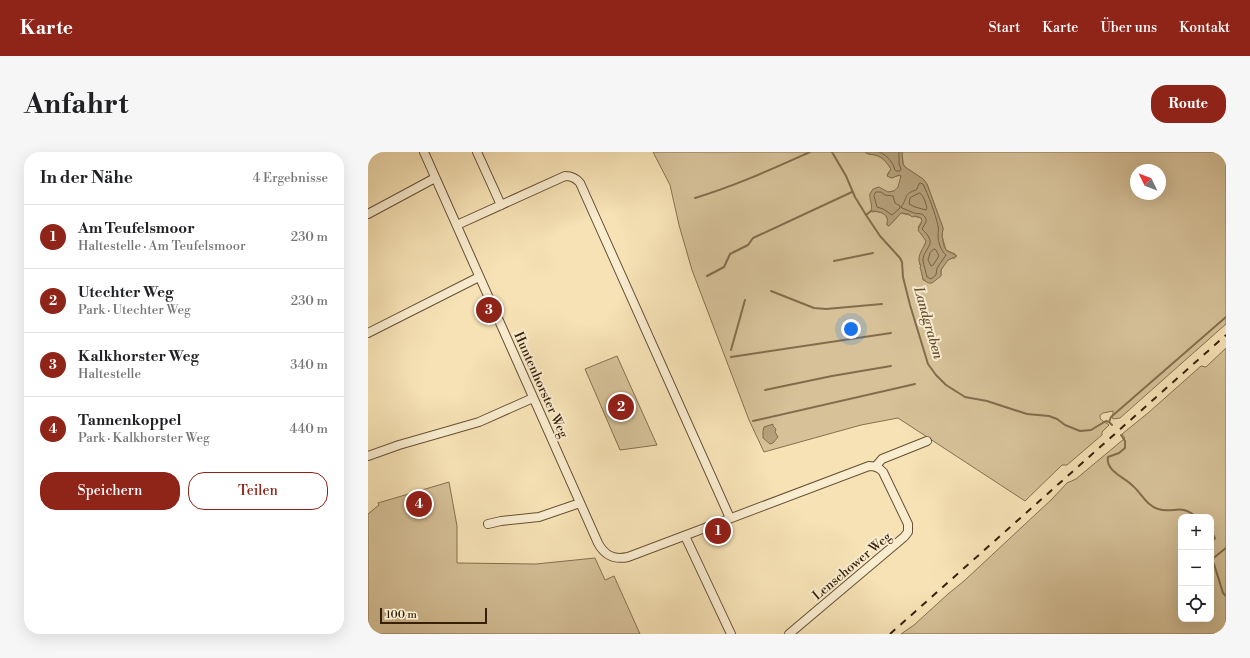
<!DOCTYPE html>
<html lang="de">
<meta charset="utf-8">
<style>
:root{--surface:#fff;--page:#f6f6f6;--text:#202124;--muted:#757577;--line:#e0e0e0;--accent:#8f2418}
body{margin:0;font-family:"Libre Bodoni",serif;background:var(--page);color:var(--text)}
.controls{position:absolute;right:12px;bottom:12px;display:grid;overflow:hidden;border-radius:8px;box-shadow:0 4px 16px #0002}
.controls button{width:36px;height:36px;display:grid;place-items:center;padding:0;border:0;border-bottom:1px solid var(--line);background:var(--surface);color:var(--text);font:20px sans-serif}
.compass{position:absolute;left:762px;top:12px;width:36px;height:36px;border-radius:50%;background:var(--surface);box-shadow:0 4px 16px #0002;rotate:313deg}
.scale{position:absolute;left:12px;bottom:10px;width:107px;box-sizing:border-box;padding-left:4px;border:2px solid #371f09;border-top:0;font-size:11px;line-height:14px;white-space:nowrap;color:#371f09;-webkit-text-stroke:3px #f9eccf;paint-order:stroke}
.you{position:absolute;left:483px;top:177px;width:14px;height:14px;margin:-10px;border:3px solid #fff;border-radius:50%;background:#1a73e8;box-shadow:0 0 0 6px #1a73e833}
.badge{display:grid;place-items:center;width:26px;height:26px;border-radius:50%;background:var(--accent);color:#fff;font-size:13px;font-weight:700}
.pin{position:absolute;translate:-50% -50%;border:2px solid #fff;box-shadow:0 1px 4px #0006}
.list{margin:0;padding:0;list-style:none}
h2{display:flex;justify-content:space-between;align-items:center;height:52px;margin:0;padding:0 16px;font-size:17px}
h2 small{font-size:13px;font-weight:400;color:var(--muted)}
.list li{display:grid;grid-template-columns:26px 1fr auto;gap:12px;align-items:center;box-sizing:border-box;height:64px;padding:0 16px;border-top:1px solid var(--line)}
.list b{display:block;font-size:15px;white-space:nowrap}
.list p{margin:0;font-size:13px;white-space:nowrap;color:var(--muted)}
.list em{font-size:13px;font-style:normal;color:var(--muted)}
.actions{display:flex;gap:8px;padding:12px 16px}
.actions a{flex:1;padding:9px 0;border:1px solid var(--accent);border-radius:16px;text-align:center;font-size:14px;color:var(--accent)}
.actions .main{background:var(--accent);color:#fff}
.icon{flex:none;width:22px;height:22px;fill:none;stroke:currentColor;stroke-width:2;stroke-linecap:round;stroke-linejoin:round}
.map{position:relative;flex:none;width:858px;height:482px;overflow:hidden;border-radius:16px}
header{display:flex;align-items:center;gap:24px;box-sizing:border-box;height:56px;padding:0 20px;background:var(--accent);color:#fff}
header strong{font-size:19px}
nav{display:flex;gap:22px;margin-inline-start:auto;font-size:14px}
.intro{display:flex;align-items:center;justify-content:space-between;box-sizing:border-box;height:96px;padding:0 24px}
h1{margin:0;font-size:28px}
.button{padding:10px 18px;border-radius:16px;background:var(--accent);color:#fff;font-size:14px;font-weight:700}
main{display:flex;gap:24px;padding:0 24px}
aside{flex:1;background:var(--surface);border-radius:16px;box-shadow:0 4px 16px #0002}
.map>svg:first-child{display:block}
.green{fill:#d6c198;stroke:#867050;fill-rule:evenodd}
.water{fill:#b5a07b;stroke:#836c4d}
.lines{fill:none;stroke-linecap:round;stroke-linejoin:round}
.shore{stroke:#766042;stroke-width:1}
.stream{stroke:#836c4d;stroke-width:2}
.minor-casing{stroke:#675034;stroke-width:10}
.minor{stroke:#f9eccf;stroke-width:8}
.rail{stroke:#371f09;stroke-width:2;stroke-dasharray:7 7;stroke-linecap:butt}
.labels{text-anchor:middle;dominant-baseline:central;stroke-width:4;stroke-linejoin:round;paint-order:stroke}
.street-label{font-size:13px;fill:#371f09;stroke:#f9eccf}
.water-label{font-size:14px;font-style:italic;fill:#634c31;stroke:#f9eccf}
</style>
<header>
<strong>Karte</strong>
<nav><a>Start</a><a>Karte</a><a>Über uns</a><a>Kontakt</a></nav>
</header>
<div class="intro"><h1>Anfahrt</h1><a class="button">Route</a></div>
<main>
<aside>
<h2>In der Nähe<small>4 Ergebnisse</small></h2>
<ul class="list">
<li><span class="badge">1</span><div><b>Am Teufelsmoor</b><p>Haltestelle · Am Teufelsmoor</p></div><em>230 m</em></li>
<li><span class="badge">2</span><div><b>Utechter Weg</b><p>Park · Utechter Weg</p></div><em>230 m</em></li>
<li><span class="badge">3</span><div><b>Kalkhorster Weg</b><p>Haltestelle</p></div><em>340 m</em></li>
<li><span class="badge">4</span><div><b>Tannenkoppel</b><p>Park · Kalkhorster Weg</p></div><em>440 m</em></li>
</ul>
<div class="actions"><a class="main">Speichern</a><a>Teilen</a></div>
</aside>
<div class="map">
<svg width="858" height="482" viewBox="0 0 858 482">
<rect width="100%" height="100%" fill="#f6e2b5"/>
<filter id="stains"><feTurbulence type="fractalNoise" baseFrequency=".005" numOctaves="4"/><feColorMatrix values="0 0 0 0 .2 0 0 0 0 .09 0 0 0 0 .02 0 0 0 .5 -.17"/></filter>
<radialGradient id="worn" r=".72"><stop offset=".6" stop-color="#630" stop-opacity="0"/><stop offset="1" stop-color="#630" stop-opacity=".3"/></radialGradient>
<g class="green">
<path d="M285,0h212c4,3 6,2 10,3 8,2 12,7 16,14l-4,6 4,3 9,-3c2,6 -1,13 -6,16l-6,1 -12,-4c-8,6 -6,5 -4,14 1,3 0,7 0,10 5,-1 13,0 15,6 1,2 0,5 0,7l2,1 12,-13 20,5 1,3 -4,6 8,14c-2,9 -9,12 -6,24h1l2,15 8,3 10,-8c-1,-9 6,-17 14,-17v-4l-9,-4 -4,-14 1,-8 -16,-44 -4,-5 -18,-12 -2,-3 -1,-12h324v172l-106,94 -7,1 -1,-2 1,-3v-3l-10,2 -3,2c-1,6 6,7 9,10l-7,7v3l-35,30h-5l-37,36 -127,-83 -37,7 -97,27 -15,-32 -57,-150 -13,-45 -9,-40zM768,18h24v24h-24z"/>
<path d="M858,196v286h-325l13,-9 34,-31 16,-13 88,-82 15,-16 9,-4 49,-41 -3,-4 26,-21 53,-47 5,1zM813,365h30v102h-30z"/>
<polygon points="249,204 289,293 252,298 217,217"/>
<polygon points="81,330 89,374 89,411 168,412 227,406 237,428 246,424 272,482 0,482 0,362 11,353 10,351"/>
</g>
<g class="water">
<path d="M497,0h37l1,12 2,3 18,12 4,5 16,44 -1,8 2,10 2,4 11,6 -9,4 -7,10v6l-9,7h-4l-5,-4 -3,-12 1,-1c-6,-10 3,-17 5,-25l-8,-11 4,-9 -1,-3 -5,-2 -4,1 -3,-3 -8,-1 -12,13 -2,-1c0,-2 1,-5 0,-7 -2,-6 -11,-7 -16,-7 2,-8 -2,-10 -1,-17l3,-5 6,-2 9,5 6,-1 4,-4 3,-11 -2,-1 -7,3 -5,-2 4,-7c-5,-7 -8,-12 -16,-14 -4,-1 -6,0 -10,-3z"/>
<polygon points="405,272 405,274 408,277 407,280 410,285 405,291 402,292 395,286 395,279 396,275"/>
</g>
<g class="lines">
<g class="shore">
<path d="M511,0c8,3 14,10 16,18l1,1h4l1,-2 -2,-5v-12"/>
<path d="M552,31l3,1c6,13 12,28 15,42 1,3 0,6 0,9 0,7 3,16 8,20l-9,13 -1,7 -5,4 -4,-2c-1,-5 -3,-11 -4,-16 -1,-8 9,-15 7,-21 -1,-4 -5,-8 -8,-11l4,-7v-4l-4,-4 -8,-1 -12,-5 -1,-1c7,-9 2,-13 15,-17z"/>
<polygon points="508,40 513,40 517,43 525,44 527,51 532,54 532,56 524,63 515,57 509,55 506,44"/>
<path d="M552,41c4,3 6,11 7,15l-1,2 -11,-3 -6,-3 1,-6z"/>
<polygon points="566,97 568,98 571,104 565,113 563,114 560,108 562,101"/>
</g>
<g class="stream">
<polyline points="464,0 478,24 487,45 498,63 512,84 532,106 534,110 535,125 542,153 560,212 568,223 578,233 597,245 619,249 659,262 681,264 689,267 697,273 712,279 723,278 738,269 741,270 744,273"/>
<path d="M327,46c40,-12 77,-29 115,-46"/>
<polyline points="498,63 503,59"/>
<polyline points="466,109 505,101"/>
<polyline points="339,124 356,115 362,102 380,93 385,86 484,40"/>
<polyline points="403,139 446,156 458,157 514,152"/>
<polyline points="363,198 377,148"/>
<polyline points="363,205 523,181"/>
<polyline points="397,238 464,224 523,214"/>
<polyline points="385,269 547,232"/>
<polyline points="741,270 743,265 858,165"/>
<path d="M753,283l4,6v7l-6,5 -11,4c-3,14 18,21 25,29 9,8 13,19 25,23 15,5 23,-6 38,8"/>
<polyline points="843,379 847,386 843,392"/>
<polyline points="843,408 846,412 855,441 858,444"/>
<polyline points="843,408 858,396"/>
</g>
<defs>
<g id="minor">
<path d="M56,0l174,391c7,13 16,17 30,14l241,-91c6,0 10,1 14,6l25,52v8l-4,5 -115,97"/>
<polyline points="109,0 133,53"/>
<polyline points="0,62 67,26"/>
<path d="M89,73l108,-49c6,0 11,2 15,7l150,335"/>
<polyline points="0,181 111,125"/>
<polyline points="0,304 31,293 111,270 165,246"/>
<polyline points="508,314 514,307 559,289"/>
<polyline points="120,372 133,369 171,365 212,351"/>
<polyline points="317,384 363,482"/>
</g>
</defs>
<use href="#minor" class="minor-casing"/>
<use href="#minor" class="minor"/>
<polyline class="rail" points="522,482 858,183"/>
</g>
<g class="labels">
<g class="street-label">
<text transform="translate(173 233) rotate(66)">Huntenhorster Weg</text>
<text transform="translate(484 414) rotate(-40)">Lenschower Weg</text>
</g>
<g class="water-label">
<text transform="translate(560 171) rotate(74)">Landgraben</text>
</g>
</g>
<rect width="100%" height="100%" filter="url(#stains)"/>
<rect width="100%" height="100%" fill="url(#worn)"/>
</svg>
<div class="controls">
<button>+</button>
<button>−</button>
<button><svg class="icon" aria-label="locate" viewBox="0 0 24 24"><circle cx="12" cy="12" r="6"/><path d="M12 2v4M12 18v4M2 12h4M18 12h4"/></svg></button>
</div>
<svg class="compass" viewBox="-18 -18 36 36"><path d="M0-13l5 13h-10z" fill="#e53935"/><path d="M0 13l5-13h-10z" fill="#757577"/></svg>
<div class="scale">100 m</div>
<div class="you"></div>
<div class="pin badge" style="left:350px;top:379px">1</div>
<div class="pin badge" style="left:253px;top:255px">2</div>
<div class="pin badge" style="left:121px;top:158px">3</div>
<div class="pin badge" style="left:51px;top:352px">4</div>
</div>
</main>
